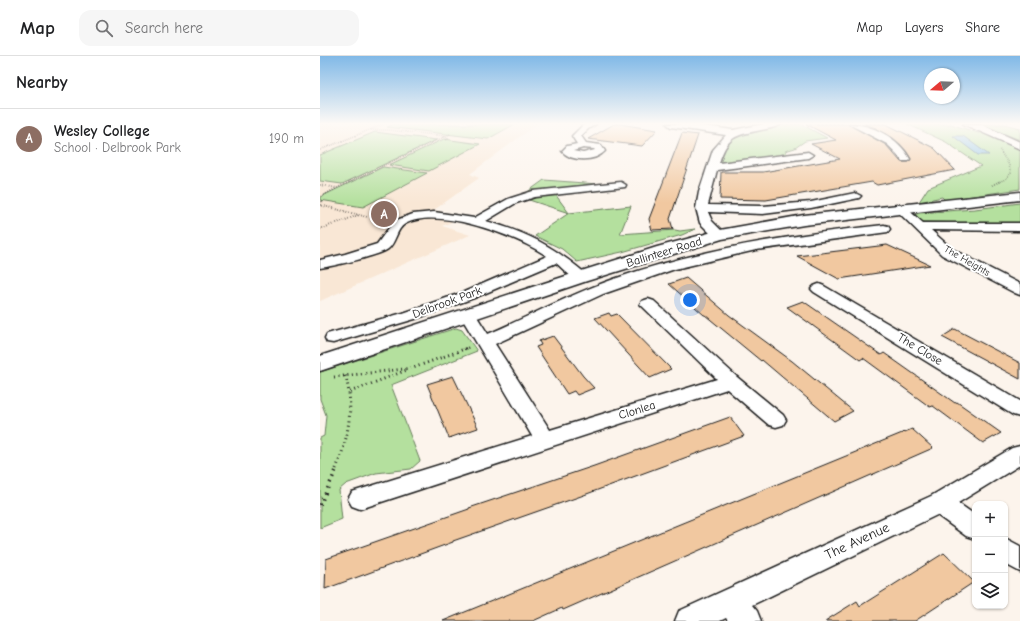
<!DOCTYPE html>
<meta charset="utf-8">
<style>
:root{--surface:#fff;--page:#f6f6f6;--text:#202124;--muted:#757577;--line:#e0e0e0;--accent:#2563eb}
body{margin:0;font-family:"Comic Neue",sans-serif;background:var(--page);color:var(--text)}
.controls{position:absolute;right:12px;bottom:12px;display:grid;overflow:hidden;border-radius:8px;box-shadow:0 1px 3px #0004}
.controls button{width:36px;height:36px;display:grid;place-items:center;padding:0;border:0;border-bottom:1px solid var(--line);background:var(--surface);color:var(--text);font:20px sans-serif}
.compass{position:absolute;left:604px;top:12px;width:36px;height:36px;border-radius:50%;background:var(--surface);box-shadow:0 1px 3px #0004;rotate:251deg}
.you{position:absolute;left:370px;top:244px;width:14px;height:14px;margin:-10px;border:3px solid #fff;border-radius:50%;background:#1a73e8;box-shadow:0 0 0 6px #1a73e833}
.badge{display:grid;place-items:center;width:26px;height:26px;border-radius:50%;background:var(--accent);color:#fff;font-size:13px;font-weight:700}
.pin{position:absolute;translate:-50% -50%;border:2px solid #fff;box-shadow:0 1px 4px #0006}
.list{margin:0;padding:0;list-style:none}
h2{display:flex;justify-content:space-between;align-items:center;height:52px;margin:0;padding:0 16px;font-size:17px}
h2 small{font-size:13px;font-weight:400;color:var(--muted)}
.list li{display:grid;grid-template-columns:26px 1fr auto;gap:12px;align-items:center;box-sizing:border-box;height:60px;padding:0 16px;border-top:1px solid var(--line)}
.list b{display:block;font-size:15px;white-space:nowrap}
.list p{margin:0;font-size:13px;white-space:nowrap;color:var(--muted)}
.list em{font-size:13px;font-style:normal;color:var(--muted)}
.icon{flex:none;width:22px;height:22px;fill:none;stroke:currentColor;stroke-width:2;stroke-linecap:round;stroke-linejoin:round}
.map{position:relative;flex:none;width:700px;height:565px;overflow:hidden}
header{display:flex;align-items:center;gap:24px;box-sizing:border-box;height:56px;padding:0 20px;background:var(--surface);border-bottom:1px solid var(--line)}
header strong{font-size:19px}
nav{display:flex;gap:22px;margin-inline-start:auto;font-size:14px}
.search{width:280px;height:36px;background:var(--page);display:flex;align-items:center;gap:10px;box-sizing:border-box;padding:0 14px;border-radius:12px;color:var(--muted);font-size:15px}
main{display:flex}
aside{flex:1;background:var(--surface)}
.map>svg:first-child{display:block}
.built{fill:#f9e7d5}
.green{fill:#b4e09e;stroke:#687e5d}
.water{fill:#87c1e6;stroke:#5c7f95}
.building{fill:#f1c8a0;stroke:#1c1c1c}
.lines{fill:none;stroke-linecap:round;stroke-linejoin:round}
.minor-casing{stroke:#1c1c1c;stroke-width:3}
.major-casing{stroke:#1c1c1c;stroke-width:3}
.path-far4{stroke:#1c1c1c;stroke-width:1.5;stroke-dasharray:0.5 1.5;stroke-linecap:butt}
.path-far3{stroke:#1c1c1c;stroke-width:2;stroke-dasharray:0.5 2;stroke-linecap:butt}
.path-far2{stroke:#1c1c1c;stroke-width:2.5;stroke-dasharray:1 2.5;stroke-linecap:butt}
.path-far1{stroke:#1c1c1c;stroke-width:3;stroke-dasharray:1 3.5;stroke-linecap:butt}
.path{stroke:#1c1c1c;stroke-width:3.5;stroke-dasharray:1.5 4.5;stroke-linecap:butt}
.minor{fill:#fff;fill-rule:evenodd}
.major{fill:#fff;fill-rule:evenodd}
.labels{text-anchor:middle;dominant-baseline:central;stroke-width:4;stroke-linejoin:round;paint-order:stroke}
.far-street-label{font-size:10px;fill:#1c1c1c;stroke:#fff}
.street-label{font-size:12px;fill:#1c1c1c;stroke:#fff}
.near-street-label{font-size:14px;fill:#1c1c1c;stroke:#fff}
</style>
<header>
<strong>Map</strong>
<div class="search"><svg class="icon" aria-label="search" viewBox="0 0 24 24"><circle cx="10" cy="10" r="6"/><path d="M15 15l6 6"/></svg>Search here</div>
<nav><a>Map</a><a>Layers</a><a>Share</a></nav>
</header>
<main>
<aside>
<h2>Nearby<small></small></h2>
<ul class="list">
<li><span class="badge" style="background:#8d6e63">A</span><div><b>Wesley College</b><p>School · Delbrook Park</p></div><em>190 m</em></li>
</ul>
</aside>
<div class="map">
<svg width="700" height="565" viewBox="0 0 700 565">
<rect width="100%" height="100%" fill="#fcf4ec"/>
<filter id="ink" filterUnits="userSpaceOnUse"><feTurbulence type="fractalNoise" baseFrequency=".025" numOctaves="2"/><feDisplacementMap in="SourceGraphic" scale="8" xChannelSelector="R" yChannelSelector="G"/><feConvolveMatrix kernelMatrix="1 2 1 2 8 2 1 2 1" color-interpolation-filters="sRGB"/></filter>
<g filter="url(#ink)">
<polygon class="built" points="0,68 217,68 150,118 159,122 114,154 143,161 122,170 150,179 0,245"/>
<g class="green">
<polygon points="74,68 195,68 168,83 67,71"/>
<polygon points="481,68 507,82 485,85 475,92 465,95 468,99 400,107 397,106 405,91 417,78 465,69"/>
<polygon points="587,68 631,68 658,77 664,76 700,93 700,133 625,144 622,141 599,146 608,132 661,110 626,86"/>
<polygon points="660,68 685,68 700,72 700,84"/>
<polygon points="55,76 116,84 22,128 0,125 0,99"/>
<polygon points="124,83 160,88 109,115 69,109"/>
<polygon points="63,111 107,117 43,151 0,144 0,141"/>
<polygon points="224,124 278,128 206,137"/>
<polygon points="235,138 249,157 311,150 300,178 355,174 360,175 375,173 362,179 302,196 257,206 242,193 215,180 249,157 209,144 217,140"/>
<polygon points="700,147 700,168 605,166 598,164 594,159 599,157 655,153"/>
<polygon points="136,272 142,274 157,295 71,329 100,405 91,413 56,417 26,428 19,434 22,463 0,472 0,382 4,380 6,359 0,343 0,316"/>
</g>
<polygon class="water" points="633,80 643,80 669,99 658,99"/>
<g class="building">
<polygon points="294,68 300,68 337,74 322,90 268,83"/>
<polygon points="486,68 528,68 566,89 581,106 589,106 591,103 586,95 573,82 556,72 544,68 566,68 614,92 635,114 557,129 552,126 446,144 400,143 401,116 443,116 520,103 491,88 516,84"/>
<polygon points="362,77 378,79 350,163 353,173 332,174 329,163"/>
<polygon points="567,189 610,209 519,223 477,200"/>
<polygon points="366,222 409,259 472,305 533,355 514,365 442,304 441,305 385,259 384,259 349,228"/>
<polygon points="483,245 561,299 564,297 635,347 637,346 681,377 663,387 613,350 610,351 543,302 540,304 467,251"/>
<polygon points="289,257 291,260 297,258 351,313 330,322 275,262"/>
<polygon points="635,273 700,307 700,323 622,281"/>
<polygon points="233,280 263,320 274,332 257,339 254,335 247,338 216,291 221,289 219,285"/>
<polygon points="133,320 158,372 129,382 107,328"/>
<polygon points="410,361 424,380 264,439 133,485 133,486 5,533 6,503 149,453 149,452 274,410"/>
<polygon points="592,373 613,392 243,554 242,552 213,565 123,565"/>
<polygon points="624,497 654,526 595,565 505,565 537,545 540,550"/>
</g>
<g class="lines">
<defs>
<g id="minor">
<path d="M264,68h12l-8,5 -7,7 5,7 15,2 4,6c-10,11 -34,11 -43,0l5,-5 10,-2 -5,-8zM263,92l11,1 1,1 -12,3 -10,-2z"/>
<path d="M347,68h24l42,6 30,-6h18c-4,3 -10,4 -15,5 -28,6 -38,4 -47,34l89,-11 5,3 -5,3 -91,12 -9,35 55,1 48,-4 44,-9 6,3 -2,2 -48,10 -48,6 -55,-2 4,9 14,14 -1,3h-10l-15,-15 -4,-15 3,-16 14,-42 13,-15 -55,-8z"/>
<path d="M529,68c23,0 50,14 61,35l-2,2h-6l-5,-7 -10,-10z"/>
<path d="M301,126l5,3 -1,2 -90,10 -19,6 -30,18c42,12 67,25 100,53l2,3 -2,3c-12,3 -21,-10 -30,-17l-82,35 -59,21 -82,24 -6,-1 -2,-4 2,-4 76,-21 61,-21 83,-36c-29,-20 -109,-50 -142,-32 -9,5 -9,19 -17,25 -10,7 -54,17 -68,19v-8l25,-6 32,-10 17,-23 19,-7 21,-2 40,6 34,-19 25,-8z"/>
<polygon points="581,149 585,151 603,167 700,167 700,175 611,174 632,193 700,228 700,239 695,237 622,199 577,155 575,153 577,151"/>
<path d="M564,169l4,1 2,3 -2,3 -132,18 -81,19 -72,25 -108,50 55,86 167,-51 -77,-75 2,-3 6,-2 6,2 83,76 46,38 3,5 -3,5 -7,2 -7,-2 -42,-36 -367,120 -8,-3 -4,-7 4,-7 180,-56 -72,-121 2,-3 6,-2 6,2 14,22c42,-18 83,-40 126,-55 87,-31 178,-44 270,-54z"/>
<polygon points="499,228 504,230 700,345 700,361 693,359 494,236 491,233 494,230"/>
<polygon points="700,390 700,409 638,447 655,459 655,483 646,480 617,459 432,549 437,555 441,565 408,565 406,562 400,565 355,565 359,555 611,440 692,392"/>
<polygon points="685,482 700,490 700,516 685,508"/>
</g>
<g id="major">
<polygon points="643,68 660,68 700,86 700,93"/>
<polygon points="700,136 700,144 484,169 402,183 267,225 0,315 0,300 255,217 337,191 400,174 484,159"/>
</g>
</defs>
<use href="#minor" class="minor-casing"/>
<use href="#major" class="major-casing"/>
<g class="path-far4">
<polyline points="126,80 130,78"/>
<polyline points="124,81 129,82 126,84"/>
<polyline points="0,94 64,68"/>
<polyline points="29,126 126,80 68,74 51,74"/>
<polyline points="678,126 686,123 691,117 689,109 679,93"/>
</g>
<g class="path-far3">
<polyline points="0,129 17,132 31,125"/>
<polyline points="672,129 681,125"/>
<polyline points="4,139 17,132"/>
<polyline points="0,146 4,145"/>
<polyline points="0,149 47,161"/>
<polyline points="0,173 39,159"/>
</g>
<polyline class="path-far2" points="144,293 150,291"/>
<g class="path-far1">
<polyline points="14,321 93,312 147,292"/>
<polyline points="30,336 87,314"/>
<path d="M16,413c12,-30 19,-63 9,-94"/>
</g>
<polyline class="path" points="0,449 17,412"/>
<use href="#minor" class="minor"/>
<use href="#major" class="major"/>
</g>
</g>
<linearGradient id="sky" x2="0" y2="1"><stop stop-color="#81b9e7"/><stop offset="0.46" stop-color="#fefaf6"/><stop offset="1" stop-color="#fefaf6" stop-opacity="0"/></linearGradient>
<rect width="700" height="147" fill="url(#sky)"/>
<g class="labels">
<g class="far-street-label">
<text transform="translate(647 205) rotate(30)">The Heights</text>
</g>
<g class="street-label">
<text transform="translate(344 196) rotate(-17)">Ballinteer Road</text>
<text transform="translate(127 246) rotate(-20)">Delbrook Park</text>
<text transform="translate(600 293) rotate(31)">The Close</text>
<text transform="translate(317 354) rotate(-17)">Clonlea</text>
</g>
<g class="near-street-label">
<text transform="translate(537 485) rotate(-25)">The Avenue</text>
</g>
</g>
</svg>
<div class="controls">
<button>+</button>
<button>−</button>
<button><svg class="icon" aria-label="layers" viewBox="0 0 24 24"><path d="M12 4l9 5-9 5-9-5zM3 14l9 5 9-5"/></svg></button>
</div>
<svg class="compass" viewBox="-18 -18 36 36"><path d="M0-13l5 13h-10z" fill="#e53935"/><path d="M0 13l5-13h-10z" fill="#757577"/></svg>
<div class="you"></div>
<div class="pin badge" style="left:64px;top:158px;background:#8d6e63">A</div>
</div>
</main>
